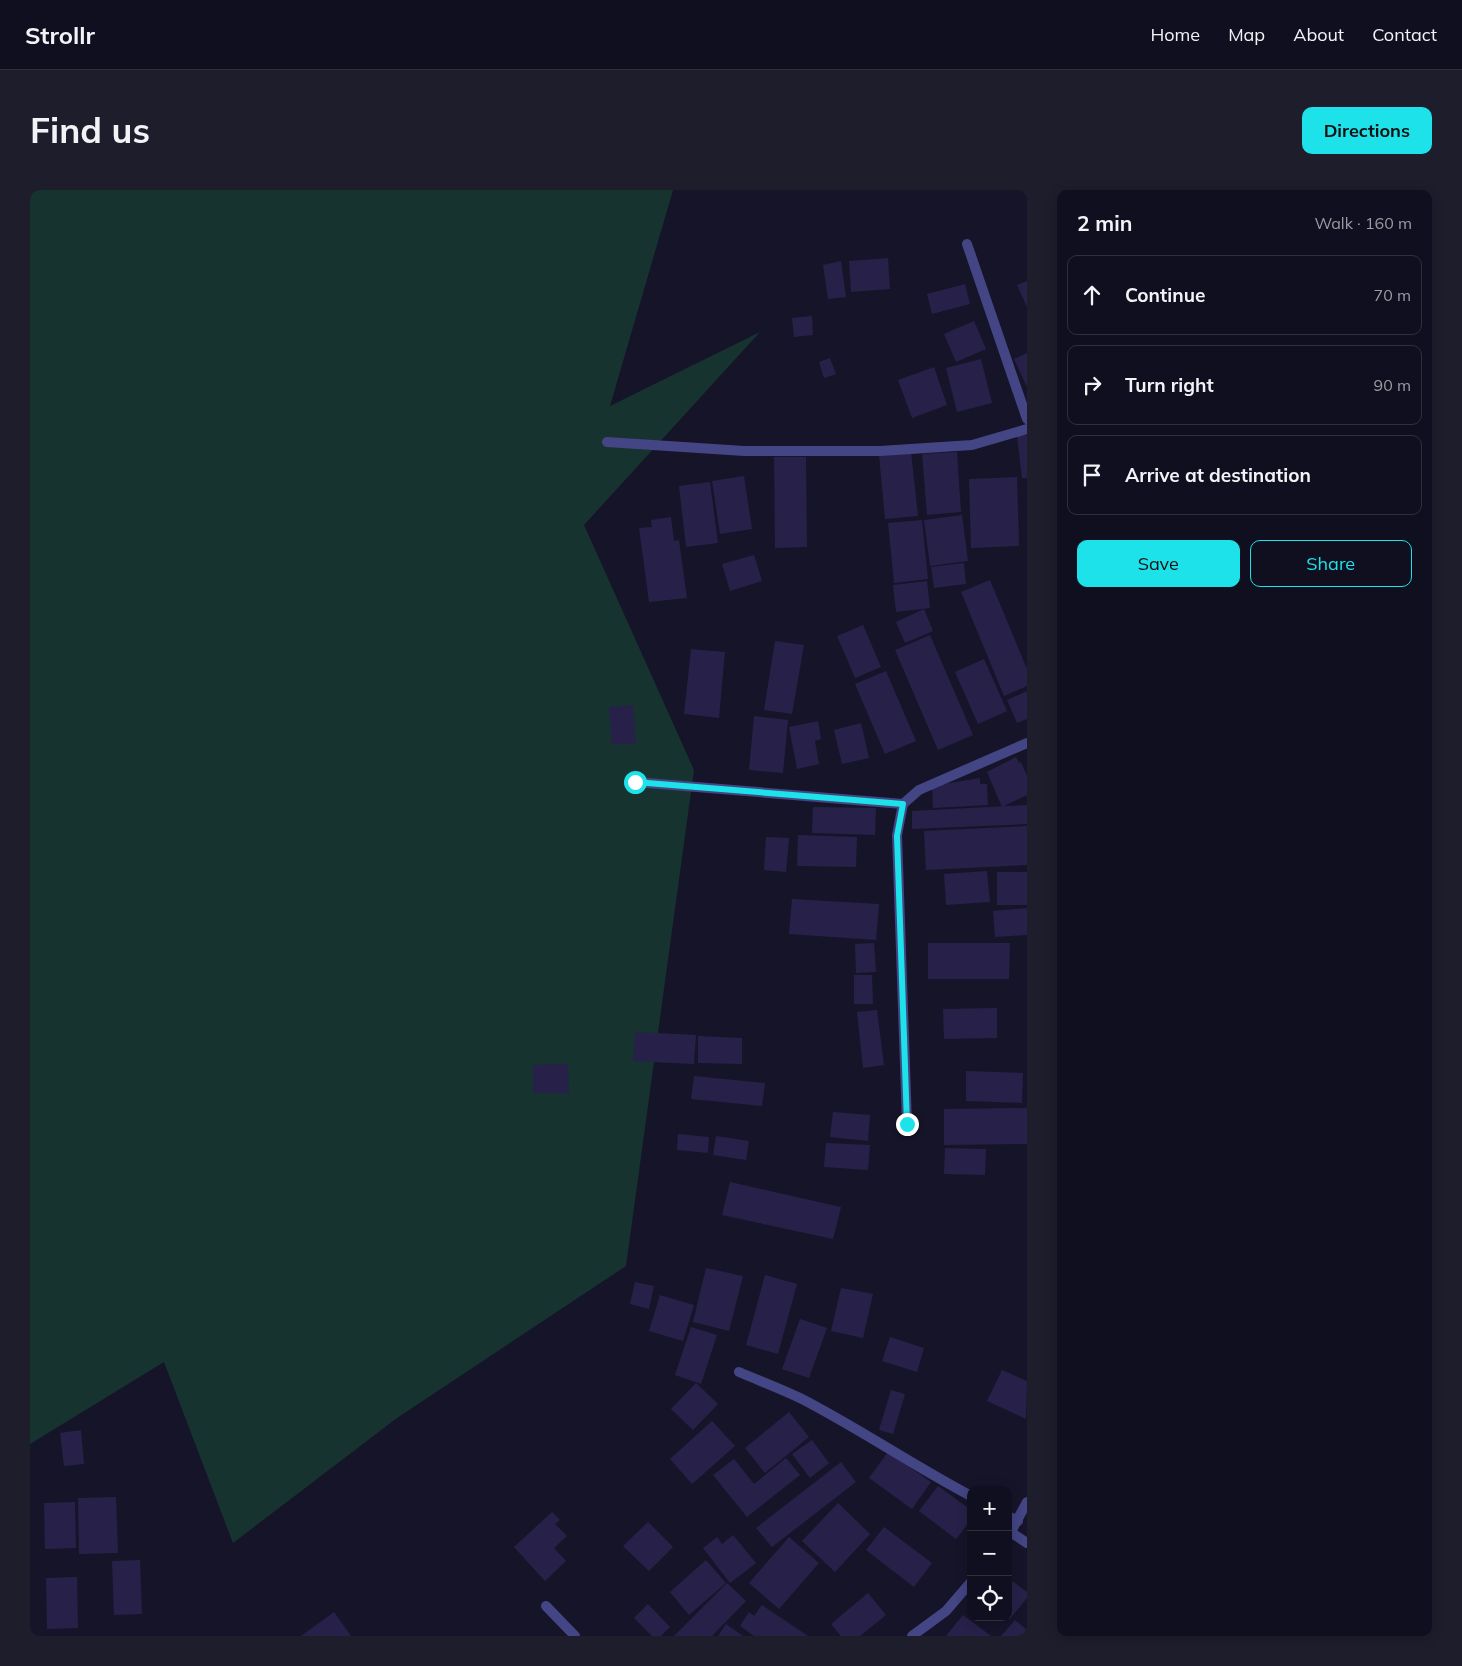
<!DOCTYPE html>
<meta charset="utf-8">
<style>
:root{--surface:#100f1f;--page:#1e1d2c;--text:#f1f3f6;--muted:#9c9ca4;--line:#302f3d;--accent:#1ee2e9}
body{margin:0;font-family:Mulish,sans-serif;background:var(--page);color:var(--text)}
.controls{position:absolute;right:15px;bottom:15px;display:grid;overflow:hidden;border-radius:10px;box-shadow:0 2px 12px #0003}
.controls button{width:45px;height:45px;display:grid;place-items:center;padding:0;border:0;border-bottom:1px solid var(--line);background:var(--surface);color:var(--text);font:25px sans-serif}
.stop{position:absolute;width:15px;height:15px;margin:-11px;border:4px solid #1ee2e9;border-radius:50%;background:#fff}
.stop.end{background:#1ee2e9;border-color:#fff;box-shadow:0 1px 5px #0008}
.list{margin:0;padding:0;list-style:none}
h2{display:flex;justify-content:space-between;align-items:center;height:65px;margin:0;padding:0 20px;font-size:21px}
h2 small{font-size:16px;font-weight:400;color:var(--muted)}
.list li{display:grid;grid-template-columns:32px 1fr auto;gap:15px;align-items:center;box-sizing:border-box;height:80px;margin:0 10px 10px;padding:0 10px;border:1px solid var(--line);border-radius:10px}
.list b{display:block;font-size:19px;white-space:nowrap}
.list em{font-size:16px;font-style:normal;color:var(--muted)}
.actions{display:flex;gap:10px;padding:15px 20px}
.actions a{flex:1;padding:11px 0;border:1px solid var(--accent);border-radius:10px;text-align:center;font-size:18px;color:var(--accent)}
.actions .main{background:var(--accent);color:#111}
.icon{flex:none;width:28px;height:28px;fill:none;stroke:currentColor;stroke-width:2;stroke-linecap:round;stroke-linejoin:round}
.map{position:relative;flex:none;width:997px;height:1446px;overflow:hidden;border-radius:10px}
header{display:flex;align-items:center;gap:30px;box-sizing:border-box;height:70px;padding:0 25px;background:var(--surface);border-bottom:1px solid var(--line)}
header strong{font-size:24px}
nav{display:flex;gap:28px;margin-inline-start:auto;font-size:18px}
.intro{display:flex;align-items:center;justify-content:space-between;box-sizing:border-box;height:120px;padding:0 30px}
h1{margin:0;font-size:35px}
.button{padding:12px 22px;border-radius:10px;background:var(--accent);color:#111;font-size:18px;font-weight:700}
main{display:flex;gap:30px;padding:0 30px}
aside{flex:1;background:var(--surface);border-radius:10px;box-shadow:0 2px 12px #0003}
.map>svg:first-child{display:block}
.green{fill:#173330}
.building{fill:#272149}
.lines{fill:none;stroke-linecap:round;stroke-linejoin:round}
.minor{stroke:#434584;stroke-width:10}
.route{stroke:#1ee2e9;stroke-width:6}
</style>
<header>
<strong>Strollr</strong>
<nav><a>Home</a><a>Map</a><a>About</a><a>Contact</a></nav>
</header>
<div class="intro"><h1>Find us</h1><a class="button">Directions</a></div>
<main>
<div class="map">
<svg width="997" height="1446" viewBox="0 0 997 1446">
<rect width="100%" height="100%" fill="#161429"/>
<polygon class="green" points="0,0 643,0 580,216 730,142 554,335 664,580 596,1076 367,1228 203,1353 134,1172 0,1254"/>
<g class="building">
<polygon points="858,68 860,99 821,102 819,71"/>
<polygon points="811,71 816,107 798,109 793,75"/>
<polygon points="997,91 997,117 987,95"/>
<polygon points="935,94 940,114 902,124 897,104"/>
<polygon points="782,126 783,145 764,147 762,128"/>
<polygon points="944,131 956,159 926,172 914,144"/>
<polygon points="997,163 997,197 984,169"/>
<polygon points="800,168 806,184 794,188 789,172"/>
<polygon points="951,169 962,213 927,222 916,178"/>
<polygon points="904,177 917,215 882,228 868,190"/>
<polygon points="997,245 997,288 992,288 987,246"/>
<polygon points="881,262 888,326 855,329 849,265"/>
<polygon points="927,262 931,322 897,325 892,264"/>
<polygon points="744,267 776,267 777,357 745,358"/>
<polygon points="714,286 722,339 690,344 682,291"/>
<polygon points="987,287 989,356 941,358 939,289"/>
<polygon points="680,292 688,353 656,357 649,296"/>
<polygon points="932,325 938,371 900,376 894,330"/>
<polygon points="641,327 644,351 649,350 657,408 619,412 609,338 622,337 621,330"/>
<polygon points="892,330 898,389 864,393 858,333"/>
<polygon points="724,365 732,391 700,401 692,374"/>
<polygon points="934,373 936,394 904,398 901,377"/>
<polygon points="960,390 997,479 997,496 974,506 931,402"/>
<polygon points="897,391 900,418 866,422 863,395"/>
<polygon points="894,419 903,441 875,453 866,432"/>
<polygon points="833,435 851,477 825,488 807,446"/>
<polygon points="900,445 943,545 908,560 865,460"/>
<polygon points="745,451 774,455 762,524 734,520"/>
<polygon points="661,459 695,462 689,528 654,524"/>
<polygon points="954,469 977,521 948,534 925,482"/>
<polygon points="856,481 886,551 855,564 825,494"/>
<polygon points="997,501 997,529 987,533 977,510"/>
<polygon points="603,515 606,553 582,555 579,517"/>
<polygon points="724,526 758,530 753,583 719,580"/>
<polygon points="788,531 791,549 785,551 789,574 767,579 759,537"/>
<polygon points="831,533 839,568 812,574 804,540"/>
<polygon points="986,567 989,573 991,572 997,586 997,605 972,617 957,582"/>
<polygon points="950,588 950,594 957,594 958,615 903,618 902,596"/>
<polygon points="997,615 997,634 882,639 882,621"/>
<polygon points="783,617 846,618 845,645 782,643"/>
<polygon points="997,636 997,675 896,680 894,641"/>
<polygon points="768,645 827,647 826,677 767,676"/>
<polygon points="736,647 759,648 756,682 734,680"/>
<polygon points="957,681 960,712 916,715 914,684"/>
<rect x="967" y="682" width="30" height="33"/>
<polygon points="762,709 849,714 846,750 759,744"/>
<polygon points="997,718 997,745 965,747 963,721"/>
<polygon points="844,753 846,782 826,783 825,754"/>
<polygon points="898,753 980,753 979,789 898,789"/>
<polygon points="824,785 842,785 843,814 824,814"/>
<polygon points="967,818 967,848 914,849 913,819"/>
<polygon points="847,820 854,875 833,878 827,822"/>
<polygon points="605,842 666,845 664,874 603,871"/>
<polygon points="668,846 712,848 712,874 668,873"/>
<polygon points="538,874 539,903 503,903 503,875"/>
<polygon points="936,881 993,883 992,913 936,911"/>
<polygon points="664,886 735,893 732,916 661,909"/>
<polygon points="997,918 997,954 914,955 914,919"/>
<polygon points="803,922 840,925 838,951 800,947"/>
<polygon points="648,944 679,947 678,963 647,960"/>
<polygon points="686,946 719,951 716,970 683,965"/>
<polygon points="796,953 840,955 838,980 794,977"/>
<polygon points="915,958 956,959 955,985 914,984"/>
<polygon points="700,992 811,1017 803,1049 692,1025"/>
<polygon points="676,1078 713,1086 699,1141 663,1132"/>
<polygon points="735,1085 767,1094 748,1164 716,1155"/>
<polygon points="605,1092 624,1096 619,1119 600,1114"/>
<polygon points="811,1098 843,1104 833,1148 801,1141"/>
<polygon points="630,1105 664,1115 653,1151 619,1141"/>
<polygon points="770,1129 797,1138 779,1188 752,1179"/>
<polygon points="661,1137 687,1145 671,1194 645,1185"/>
<polygon points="860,1147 894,1158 887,1182 852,1171"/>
<polygon points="972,1180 997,1191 996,1229 957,1211"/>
<polygon points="666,1193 688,1214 663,1240 641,1219"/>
<polygon points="861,1200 875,1204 863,1244 849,1240"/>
<polygon points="759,1222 779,1247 735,1283 715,1258"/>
<polygon points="682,1231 705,1256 662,1294 640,1269"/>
<polygon points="51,1240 54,1274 34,1276 30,1243"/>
<polygon points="782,1250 799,1273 780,1288 762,1264"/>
<polygon points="858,1262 901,1292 882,1319 839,1288"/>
<polygon points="756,1268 770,1285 717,1327 683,1285 704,1269 724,1294"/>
<polygon points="811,1272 826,1292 742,1357 726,1338"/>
<polygon points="908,1296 941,1320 941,1330 926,1349 889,1321"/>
<polygon points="86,1307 88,1363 49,1364 48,1308"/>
<polygon points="45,1312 46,1358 15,1359 14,1313"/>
<polygon points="808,1313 840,1344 805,1382 772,1351"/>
<polygon points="522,1322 530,1330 525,1334 537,1346 524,1358 536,1371 515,1391 484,1357"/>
<polygon points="618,1332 643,1357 619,1381 593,1356"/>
<polygon points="854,1337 902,1373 884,1397 836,1360"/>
<polygon points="703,1345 726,1373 700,1393 673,1358 687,1347 692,1354"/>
<polygon points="759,1347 789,1373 749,1419 719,1393"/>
<polygon points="110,1370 112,1424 84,1425 82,1371"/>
<polygon points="676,1370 696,1393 659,1425 640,1402"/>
<polygon points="47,1387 48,1438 17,1439 16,1388"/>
<polygon points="978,1388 997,1402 997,1408 980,1429 978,1428"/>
<polygon points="697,1393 716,1411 682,1446 644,1446"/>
<polygon points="838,1403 856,1425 830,1446 811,1446 801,1434"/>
<polygon points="618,1414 640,1437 631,1446 622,1446 604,1428"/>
<polygon points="732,1415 778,1446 724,1446 710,1436 719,1422 724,1426"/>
<polygon points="304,1422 321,1446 271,1446"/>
<polygon points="933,1425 961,1446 916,1446"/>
<polygon points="985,1430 997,1440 997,1446 971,1446"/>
<polygon points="696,1434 713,1446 688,1446"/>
</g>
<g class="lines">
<g class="minor">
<polyline points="937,54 997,229"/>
<polyline points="577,252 714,261 850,261 942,255 997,239"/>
<polyline points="605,592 873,614"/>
<polyline points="877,934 867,645 873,614 889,600 997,553"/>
<path d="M709,1182c21,9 43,17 63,27 58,30 112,67 169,97"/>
<polyline points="978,1326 988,1331"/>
<polyline points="982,1343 997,1353"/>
<polyline points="978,1347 997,1312"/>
<polyline points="516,1416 545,1446"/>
<polyline points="882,1446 916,1421 941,1392"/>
</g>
</g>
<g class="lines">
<polyline class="route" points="605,592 873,614 867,646 877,934"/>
</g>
</svg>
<div class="controls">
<button>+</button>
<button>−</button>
<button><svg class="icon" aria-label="locate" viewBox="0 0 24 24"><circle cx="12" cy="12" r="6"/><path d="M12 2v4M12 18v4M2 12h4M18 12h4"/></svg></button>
</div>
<div class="stop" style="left:605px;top:592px"></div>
<div class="stop end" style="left:877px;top:934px"></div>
</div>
<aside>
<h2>2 min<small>Walk · 160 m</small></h2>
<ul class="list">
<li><svg class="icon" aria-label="ahead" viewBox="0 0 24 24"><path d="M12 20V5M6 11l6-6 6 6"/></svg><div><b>Continue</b></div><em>70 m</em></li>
<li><svg class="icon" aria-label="right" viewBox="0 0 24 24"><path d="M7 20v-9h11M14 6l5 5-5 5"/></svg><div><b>Turn right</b></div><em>90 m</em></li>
<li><svg class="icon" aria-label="arrive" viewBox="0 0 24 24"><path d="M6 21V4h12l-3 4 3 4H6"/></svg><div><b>Arrive at destination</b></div></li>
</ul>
<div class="actions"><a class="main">Save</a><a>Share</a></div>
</aside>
</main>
